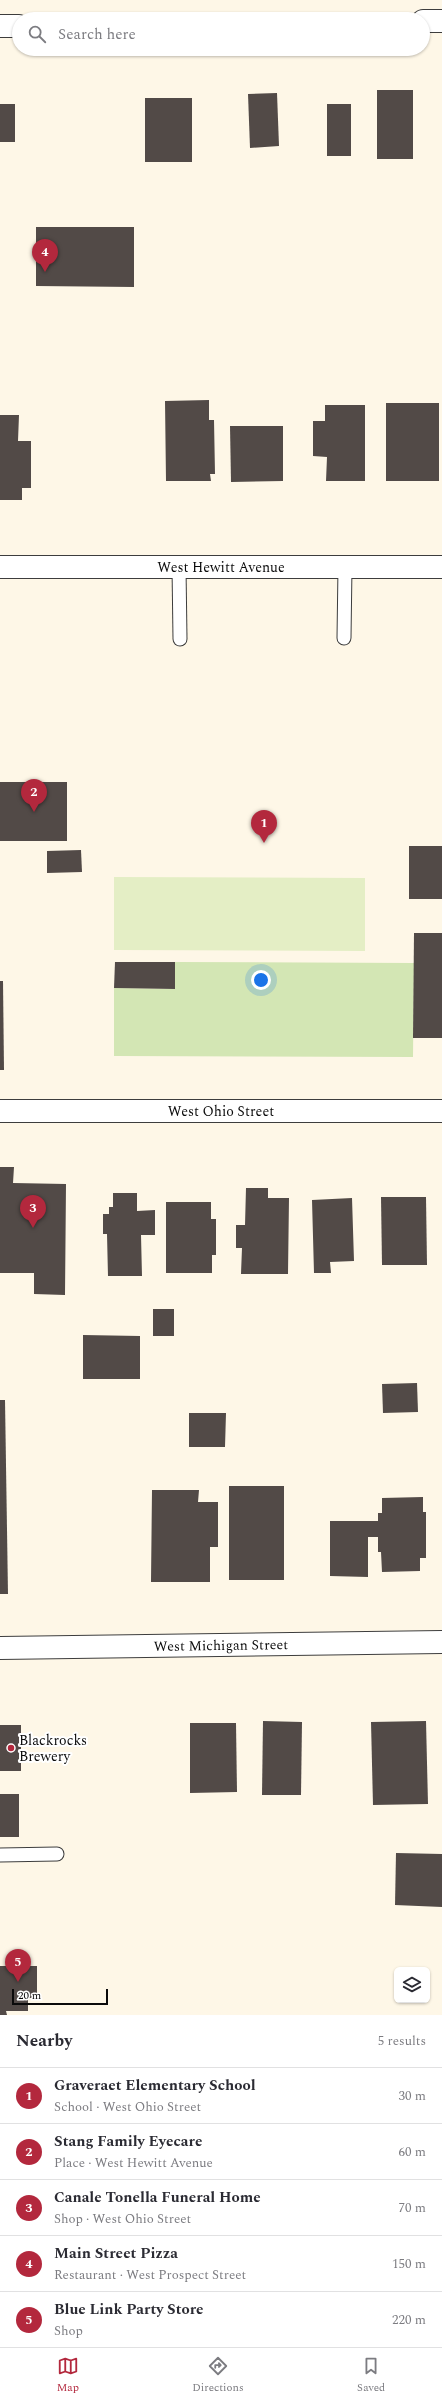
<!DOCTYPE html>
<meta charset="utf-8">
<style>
:root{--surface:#fff;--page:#f7f7f7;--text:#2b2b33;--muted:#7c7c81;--line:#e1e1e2;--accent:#b3283d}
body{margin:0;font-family:Spectral,serif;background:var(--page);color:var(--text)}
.controls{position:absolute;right:12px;bottom:12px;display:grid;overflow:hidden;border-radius:6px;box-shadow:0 1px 3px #0004}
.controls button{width:36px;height:36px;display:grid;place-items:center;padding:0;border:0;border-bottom:1px solid var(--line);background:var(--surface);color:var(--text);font:20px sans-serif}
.scale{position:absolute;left:12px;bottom:10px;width:96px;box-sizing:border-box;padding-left:4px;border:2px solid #0a0a0a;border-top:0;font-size:11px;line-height:14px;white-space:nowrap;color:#0a0a0a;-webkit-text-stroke:3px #fff;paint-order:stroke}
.you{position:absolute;left:261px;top:980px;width:14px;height:14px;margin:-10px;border:3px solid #fff;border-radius:50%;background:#1a73e8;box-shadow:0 0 0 6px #1a73e833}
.badge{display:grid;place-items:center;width:26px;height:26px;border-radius:50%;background:var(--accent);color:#fff;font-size:13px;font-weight:700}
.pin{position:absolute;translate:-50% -33px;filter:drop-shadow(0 1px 2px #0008)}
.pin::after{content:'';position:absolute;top:21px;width:14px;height:12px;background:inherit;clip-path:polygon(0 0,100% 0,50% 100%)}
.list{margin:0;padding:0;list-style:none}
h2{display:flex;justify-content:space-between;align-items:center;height:52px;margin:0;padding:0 16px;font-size:17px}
h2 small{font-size:13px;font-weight:400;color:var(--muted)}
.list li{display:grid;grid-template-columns:26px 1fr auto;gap:12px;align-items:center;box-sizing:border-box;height:56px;padding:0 16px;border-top:1px solid var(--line)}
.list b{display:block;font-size:15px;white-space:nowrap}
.list p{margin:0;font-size:13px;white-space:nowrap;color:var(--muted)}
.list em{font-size:13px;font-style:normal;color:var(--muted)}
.icon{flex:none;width:22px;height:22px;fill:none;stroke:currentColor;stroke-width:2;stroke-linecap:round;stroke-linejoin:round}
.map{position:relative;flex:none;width:442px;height:2015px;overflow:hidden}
.search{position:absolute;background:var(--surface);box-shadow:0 1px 3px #0004;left:12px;right:12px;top:12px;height:44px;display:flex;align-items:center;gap:10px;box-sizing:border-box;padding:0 14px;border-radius:22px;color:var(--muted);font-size:15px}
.sheet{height:332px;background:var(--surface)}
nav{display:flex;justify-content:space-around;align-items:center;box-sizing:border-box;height:56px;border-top:1px solid var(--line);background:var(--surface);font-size:11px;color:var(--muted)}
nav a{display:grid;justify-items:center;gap:2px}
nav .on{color:var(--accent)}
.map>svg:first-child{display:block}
.green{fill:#d3e6b4}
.pitch{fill:#e4eec5}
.building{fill:#524a47}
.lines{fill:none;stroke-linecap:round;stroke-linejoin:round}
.lane-casing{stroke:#3d3d3d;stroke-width:15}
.street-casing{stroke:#3d3d3d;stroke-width:24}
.lane{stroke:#fff;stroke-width:13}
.street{stroke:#fff;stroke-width:22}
.poi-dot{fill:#b3283d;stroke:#fff;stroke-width:1.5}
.labels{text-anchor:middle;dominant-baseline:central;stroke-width:4;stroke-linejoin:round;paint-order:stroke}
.street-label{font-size:14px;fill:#0a0a0a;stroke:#fff}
.poi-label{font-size:14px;fill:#0a0a0a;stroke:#fff;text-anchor:start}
</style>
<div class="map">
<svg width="442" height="2015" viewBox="0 0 442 2015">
<rect width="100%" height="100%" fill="#fef7e7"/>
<polygon class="green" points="175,962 414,963 413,1057 114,1056 114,988 175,989"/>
<polygon class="pitch" points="114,877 365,878 365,951 114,950"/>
<g class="building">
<rect x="377" y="90" width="36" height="69"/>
<polygon points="277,93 279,146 250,148 248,94"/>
<rect x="145" y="98" width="47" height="64"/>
<rect x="0" y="104" width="15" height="38"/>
<rect x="327" y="104" width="24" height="52"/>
<polygon points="36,227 134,227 134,287 36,286"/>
<polygon points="209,400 209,420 214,420 215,474 210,474 211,481 166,481 165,401"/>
<rect x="386" y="403" width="53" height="78"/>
<polygon points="325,405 365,405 365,481 326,481 327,457 313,456 313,421 325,421"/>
<polygon points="0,415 19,415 18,441 31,441 31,488 22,488 22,500 0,500"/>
<polygon points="230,426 283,426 283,481 231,482"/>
<rect x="0" y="782" width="67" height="59"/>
<rect x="409" y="846" width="33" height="53"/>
<polygon points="81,850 82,872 47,873 47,851"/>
<polygon points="414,933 442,933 442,1038 413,1038"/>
<polygon points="115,962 175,962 175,989 114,988"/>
<polygon points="0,981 3,981 4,1070 0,1070"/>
<polygon points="0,1167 14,1167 13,1183 66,1184 65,1295 34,1294 34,1273 0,1273"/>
<polygon points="246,1188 268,1188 268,1198 289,1198 288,1274 241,1274 242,1248 236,1248 236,1225 245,1225"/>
<polygon points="113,1193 137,1193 137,1211 155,1210 155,1235 141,1235 142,1276 108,1276 107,1234 103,1234 103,1214 109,1214 109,1207 113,1207"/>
<polygon points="381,1197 426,1197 427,1265 382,1265"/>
<polygon points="352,1198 354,1261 330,1262 331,1273 314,1273 312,1200"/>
<polygon points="166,1202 211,1202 211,1219 216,1219 216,1255 212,1255 212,1273 166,1273"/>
<rect x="153" y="1309" width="21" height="27"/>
<polygon points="83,1335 140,1336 140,1379 83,1379"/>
<polygon points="417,1383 418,1412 383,1413 382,1384"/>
<polygon points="0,1400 5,1400 8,1594 0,1594"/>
<polygon points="189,1413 226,1413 225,1447 189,1447"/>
<rect x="229" y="1486" width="55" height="94"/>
<polygon points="152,1490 199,1490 198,1502 218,1502 218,1547 210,1547 210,1582 151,1582"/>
<polygon points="423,1497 423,1512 426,1512 426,1558 420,1558 420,1571 382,1572 381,1552 378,1552 378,1537 368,1537 368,1577 330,1576 330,1521 378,1521 378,1513 382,1513 382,1498"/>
<polygon points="263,1721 302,1722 301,1795 262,1795"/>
<polygon points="426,1721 428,1804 373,1805 371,1722"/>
<polygon points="190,1723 236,1723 237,1792 190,1793"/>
<rect x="0" y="1725" width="21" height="46"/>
<rect x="0" y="1794" width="19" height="43"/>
<polygon points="396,1853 442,1854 442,1907 395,1905"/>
<polygon points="0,1966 37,1966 37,1998 28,1998 28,2011 6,2011 7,2015 0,2015"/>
</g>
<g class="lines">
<defs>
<g id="lane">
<polyline points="179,567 180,639"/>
<polyline points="344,638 345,567"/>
<polyline points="0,1855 57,1854"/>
</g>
<g id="street">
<polyline points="423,21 442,21"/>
<polyline points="0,26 19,26"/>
<path id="s1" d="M0,567h442"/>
<path id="s2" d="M0,1111h442"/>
<path id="s3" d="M0,1648l442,-6"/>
</g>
</defs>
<use href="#lane" class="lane-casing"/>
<use href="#street" class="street-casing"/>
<use href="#lane" class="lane"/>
<use href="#street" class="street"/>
</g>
<circle class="poi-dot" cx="11" cy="1748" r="4"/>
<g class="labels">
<g class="street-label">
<text stroke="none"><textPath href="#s1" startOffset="221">West Hewitt Avenue</textPath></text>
<text stroke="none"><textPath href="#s2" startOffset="221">West Ohio Street</textPath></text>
<text stroke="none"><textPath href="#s3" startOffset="221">West Michigan Street</textPath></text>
</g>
<g class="poi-label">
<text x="19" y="1740">Blackrocks<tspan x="19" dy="16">Brewery</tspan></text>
</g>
</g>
</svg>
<div class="controls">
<button><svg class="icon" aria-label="layers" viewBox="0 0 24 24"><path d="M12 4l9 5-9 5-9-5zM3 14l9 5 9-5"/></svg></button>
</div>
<div class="scale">20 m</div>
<div class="you"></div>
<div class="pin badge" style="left:264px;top:843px">1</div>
<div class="pin badge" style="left:34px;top:812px">2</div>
<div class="pin badge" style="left:33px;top:1228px">3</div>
<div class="pin badge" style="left:45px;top:272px">4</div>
<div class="pin badge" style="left:18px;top:1982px">5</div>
<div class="search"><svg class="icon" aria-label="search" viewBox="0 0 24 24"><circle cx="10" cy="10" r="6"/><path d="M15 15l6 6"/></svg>Search here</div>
</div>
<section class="sheet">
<h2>Nearby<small>5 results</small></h2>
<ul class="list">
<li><span class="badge">1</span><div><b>Graveraet Elementary School</b><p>School · West Ohio Street</p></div><em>30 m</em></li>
<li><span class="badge">2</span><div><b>Stang Family Eyecare</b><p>Place · West Hewitt Avenue</p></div><em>60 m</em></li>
<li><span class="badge">3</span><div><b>Canale Tonella Funeral Home</b><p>Shop · West Ohio Street</p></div><em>70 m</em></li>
<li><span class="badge">4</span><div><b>Main Street Pizza</b><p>Restaurant · West Prospect Street</p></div><em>150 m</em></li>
<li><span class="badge">5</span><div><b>Blue Link Party Store</b><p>Shop</p></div><em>220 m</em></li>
</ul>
</section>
<nav>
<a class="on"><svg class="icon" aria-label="map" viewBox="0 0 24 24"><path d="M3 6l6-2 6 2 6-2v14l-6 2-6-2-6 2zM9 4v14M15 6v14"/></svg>Map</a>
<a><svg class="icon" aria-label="directions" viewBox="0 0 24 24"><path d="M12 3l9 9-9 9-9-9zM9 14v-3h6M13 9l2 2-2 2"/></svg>Directions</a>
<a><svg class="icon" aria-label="saved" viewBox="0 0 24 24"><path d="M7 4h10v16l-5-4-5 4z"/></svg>Saved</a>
</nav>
